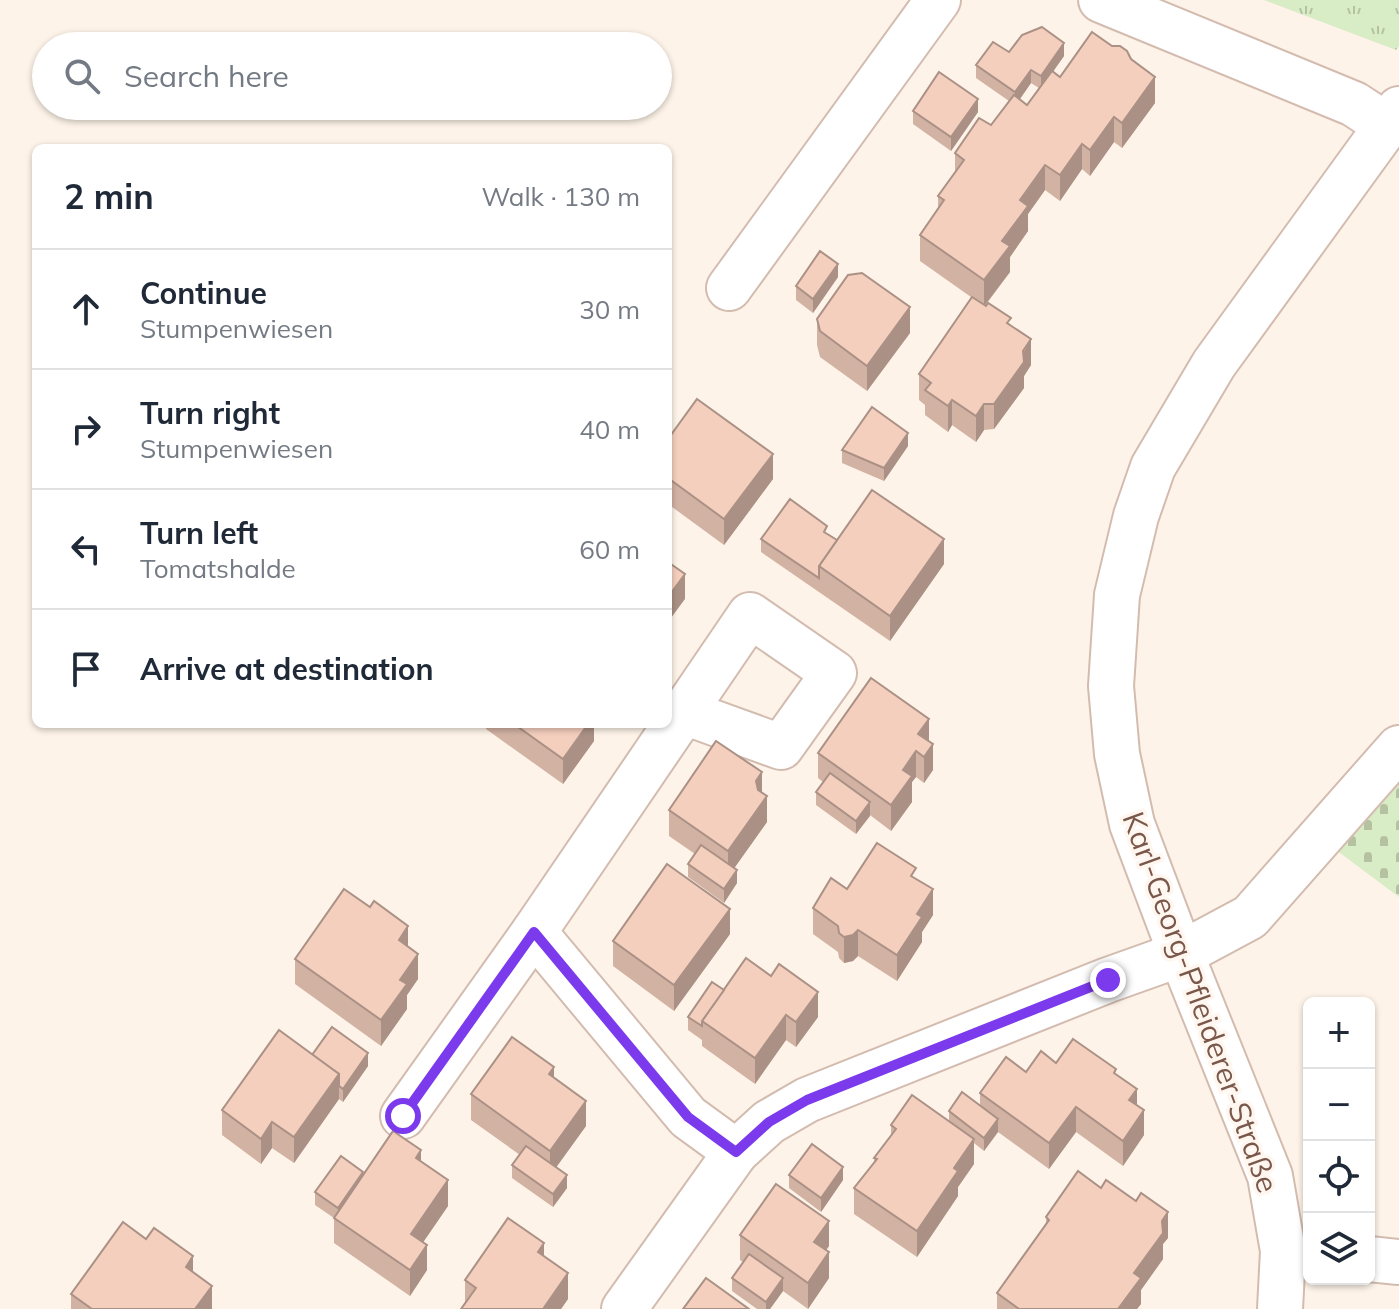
<!DOCTYPE html>
<meta charset="utf-8">
<style>
:root{--surface:#fff;--page:#f6f6f7;--text:#1f2937;--muted:#747a83;--line:#e0e1e3}
body{margin:0;font-family:Mulish,sans-serif;background:var(--page);color:var(--text)}
.controls{position:absolute;right:24px;bottom:24px;display:grid;overflow:hidden;border-radius:12px;box-shadow:0 2px 6px #0004}
.controls button{width:72px;height:72px;display:grid;place-items:center;padding:0;border:0;border-bottom:2px solid var(--line);background:var(--surface);color:var(--text);font:40px sans-serif}
.stop{position:absolute;width:24px;height:24px;margin:-18px;border:6px solid #7c3aed;border-radius:50%;background:#fff}
.stop.end{background:#7c3aed;border-color:#fff;box-shadow:0 2px 8px #0008}
.list{margin:0;padding:0;list-style:none}
h2{display:flex;justify-content:space-between;align-items:center;height:104px;margin:0;padding:0 32px;font-size:34px}
h2 small{font-size:26px;font-weight:400;color:var(--muted)}
.list li{display:grid;grid-template-columns:52px 1fr auto;gap:24px;align-items:center;box-sizing:border-box;height:120px;padding:0 32px;border-top:2px solid var(--line)}
.list b{display:block;font-size:30px;white-space:nowrap}
.list p{margin:0;font-size:26px;white-space:nowrap;color:var(--muted)}
.list em{font-size:26px;font-style:normal;color:var(--muted)}
.icon{flex:none;width:44px;height:44px;fill:none;stroke:currentColor;stroke-width:2;stroke-linecap:round;stroke-linejoin:round}
.map{position:relative;flex:none;width:1399px;height:1309px;overflow:hidden}
.search{position:absolute;background:var(--surface);box-shadow:0 2px 6px #0004;left:32px;top:32px;width:640px;height:88px;display:flex;align-items:center;gap:20px;box-sizing:border-box;padding:0 28px;border-radius:44px;color:var(--muted);font-size:30px}
.panel{position:absolute;background:var(--surface);box-shadow:0 2px 6px #0004;left:32px;top:144px;width:640px;height:584px;border-radius:12px}
.map>svg:first-child{display:block}
.grass{fill:url(#grass-tufts)}
.cemetery{fill:url(#cemetery-stones)}
.lines{fill:none;stroke-linecap:round;stroke-linejoin:round}
.minor-casing{stroke:#d3bcaf;stroke-width:48}
.minor{stroke:#fff;stroke-width:44}
.wall{fill:#d2b2a3;fill-rule:evenodd}
.shaded-wall{fill:#ab9185}
.building{fill:#f4cfbe;stroke:#ab9185;stroke-width:2}
.route{stroke:#7c3aed;stroke-width:10}
.labels{text-anchor:middle;dominant-baseline:central;stroke-width:7;stroke-linejoin:round;paint-order:stroke}
.street-label{font-size:30px;fill:#79574a;stroke:#fff7ef}
</style>
<div class="map">
<svg width="1399" height="1309" viewBox="0 0 1399 1309">
<defs>
<pattern id="grass-tufts" width="24" height="20" patternUnits="userSpaceOnUse" patternTransform="scale(2)"><rect width="24" height="20" fill="#d8ecc5"/><path d="M3 7l-1-3M5 7V3M7 7l1-3M15 17l-1-3M17 17v-4M19 17l1-3" fill="none" stroke="#b4c2a2"/></pattern>
<pattern id="cemetery-stones" width="16" height="16" patternUnits="userSpaceOnUse" patternTransform="scale(2)"><rect width="16" height="16" fill="#d8ecc5"/><path d="M2 7V4a2 2 0 0 1 4 0v3zM10 15v-3a2 2 0 0 1 4 0v3z" fill="#b4c2a2"/></pattern>
</defs>
<rect width="100%" height="100%" fill="#fdf3e8"/>
<polygon class="grass" points="1264,0 1399,0 1399,46 1396,50"/>
<polygon class="cemetery" points="1399,773 1399,897 1336,850"/>
<g class="lines">
<defs>
<g id="minor">
<polyline points="1101,0 1354,104 1386,125"/>
<polyline points="729,288 938,0"/>
<polyline points="684,712 781,747 834,673 750,615 534,932 688,1117 736,1152"/>
<polyline points="403,1116 534,932"/>
<polyline points="1369,1259 1399,1262"/>
<polyline points="624,1309 736,1152 769,1122 807,1100 1108,980 1181,954 1250,917 1399,748"/>
<polyline points="1280,1309 1283,1251 1270,1176 1181,954 1132,824 1117,754 1111,686 1117,595 1136,516 1153,467 1214,364 1399,109"/>
</g>
</defs>
<use href="#minor" class="minor-casing"/>
<use href="#minor" class="minor"/>
</g>
<g class="wall">
<path d="M1009,52l55,4 -12,16 8,5 95,26 -33,45 -8,-6 -24,34 -8,-7 -22,32 -15,-11 -17,24v17l-18,26v15l-25,34 26,19 20,40 -7,11v12l-30,41 -10,1 -8,12 -24,-17 -4,7 -23,-17v-10l-6,-5v-26l52,-77 -51,-36v-26l18,-27v-12l17,-24v-19l36,-28 18,-24 -33,-23v-13zM1031,83l8,5 -12,17 -7,-6z"/>
<polygon points="913,111 978,112 951,151 913,124"/>
<polygon points="838,277 813,313 796,300 796,286"/>
<polygon points="817,319 910,333 867,391 820,357 817,345"/>
<polygon points="668,439 773,479 724,545 668,504"/>
<polygon points="908,446 884,481 842,463 842,450"/>
<polygon points="827,534 837,540 944,564 890,641 761,552 761,539"/>
<polygon points="486,724 594,724 594,741 563,784 486,729"/>
<polygon points="929,741 933,770 924,783 916,777 912,782 912,802 891,831 870,815 856,834 816,805 816,792 823,782 818,778 818,753"/>
<polygon points="762,793 767,822 734,868 737,883 724,903 688,877 688,864 695,854 669,836 669,810"/>
<polygon points="916,879 933,915 922,932 922,942 897,981 858,956 853,961 844,963 839,958 838,952 813,934 813,908 847,889"/>
<polygon points="730,934 674,1011 613,966 613,941"/>
<polygon points="408,946 418,979 407,995 407,1009 381,1046 295,984 295,959"/>
<polygon points="724,990 818,1017 796,1047 786,1040 755,1084 702,1046 702,1040 688,1030 688,1017"/>
<polygon points="312,1055 368,1066 343,1102 339,1099 294,1163 272,1148 261,1164 222,1135 222,1110"/>
<polygon points="1056,1063 1116,1074 1137,1105 1144,1135 1123,1166 1076,1132 1049,1169 998,1132 984,1151 974,1143 974,1164 958,1187 958,1196 917,1257 854,1214 854,1188 874,1163 874,1158 891,1136 891,1125 949,1121 949,1111 980,1105 980,1093 1026,1072"/>
<polygon points="554,1078 586,1126 556,1167 567,1188 553,1207 512,1178 512,1165 520,1155 471,1120 471,1094"/>
<polygon points="421,1162 448,1206 423,1242 427,1270 410,1296 334,1243 334,1218 315,1205 315,1192 363,1174"/>
<polygon points="789,1175 843,1180 821,1212 789,1188"/>
<polygon points="1046,1217 1168,1238 1163,1244 1163,1259 1141,1290 1141,1304 1137,1309 997,1309 997,1293 1046,1225"/>
<polygon points="740,1235 829,1246 826,1250 829,1278 808,1309 783,1291 770,1309 757,1309 732,1291 732,1278 743,1262 740,1260"/>
<polygon points="544,1256 568,1299 561,1309 461,1309 465,1302 465,1280"/>
<polygon points="193,1272 212,1309 71,1309 71,1294"/>
</g>
<g class="shaded-wall">
<polygon points="1064,43 1064,56 1041,89 1041,76"/>
<polygon points="1031,70 1031,83 1015,106 1015,92"/>
<polygon points="1155,77 1155,103 1122,148 1122,123"/>
<polygon points="978,99 978,112 951,151 951,137"/>
<polygon points="1114,117 1114,142 1090,176 1090,150"/>
<polygon points="1082,144 1082,169 1060,201 1060,175"/>
<polygon points="1045,165 1045,190 1028,214 1028,231 1010,257 1010,272 984,306 984,280 1020,200"/>
<polygon points="838,264 838,277 813,313 813,299"/>
<polygon points="910,307 910,333 867,391 867,366"/>
<polygon points="1031,339 1031,365 1024,376 1024,388 994,429 994,404"/>
<polygon points="952,400 952,425 948,432 948,406"/>
<polygon points="984,404 984,430 976,442 976,416"/>
<polygon points="908,433 908,446 884,481 884,468"/>
<polygon points="773,454 773,479 724,545 724,519"/>
<polygon points="944,539 944,564 890,641 890,616"/>
<polygon points="685,574 685,599 668,622 668,637 668,597"/>
<polygon points="929,719 929,745 918,734"/>
<polygon points="587,724 594,724 594,741 563,784 563,759"/>
<polygon points="933,744 933,770 924,783 924,757"/>
<polygon points="916,751 916,777 912,782 912,802 891,831 891,805 903,770"/>
<polygon points="762,772 762,798 756,806 756,781"/>
<polygon points="767,796 767,822 728,877 728,851"/>
<polygon points="870,802 870,816 856,834 856,821"/>
<polygon points="737,870 737,883 724,903 724,889"/>
<polygon points="933,889 933,915 922,932 922,942 897,981 897,955 917,914"/>
<polygon points="730,909 730,934 674,1011 674,985"/>
<polygon points="408,926 408,952 399,940"/>
<polygon points="858,930 858,956 853,961 844,963 844,937"/>
<polygon points="418,954 418,979 407,995 407,1009 381,1046 381,1020 400,980"/>
<polygon points="818,992 818,1017 796,1047 796,1022"/>
<polygon points="786,1015 786,1040 755,1084 755,1058"/>
<polygon points="368,1053 368,1066 343,1102 343,1089"/>
<polygon points="554,1067 554,1092 549,1074"/>
<polygon points="339,1074 339,1099 294,1163 294,1137"/>
<polygon points="1137,1089 1137,1115 1129,1100"/>
<polygon points="586,1101 586,1126 550,1176 550,1151"/>
<polygon points="1076,1107 1076,1132 1049,1169 1049,1143"/>
<polygon points="1144,1110 1144,1135 1123,1166 1123,1141"/>
<polygon points="998,1119 998,1132 984,1151 984,1138"/>
<polygon points="272,1122 272,1148 261,1164 261,1139"/>
<polygon points="974,1139 974,1164 958,1187 958,1196 917,1257 917,1231 954,1168"/>
<polygon points="421,1150 421,1175 416,1158"/>
<polygon points="843,1167 843,1180 821,1212 821,1198"/>
<polygon points="363,1172 363,1185 338,1221 338,1208"/>
<polygon points="567,1175 567,1188 553,1207 553,1194"/>
<polygon points="448,1180 448,1206 411,1260 411,1234"/>
<polygon points="1168,1212 1168,1238 1163,1244 1163,1259 1141,1290 1141,1304 1137,1309 1118,1309 1134,1273 1162,1221"/>
<polygon points="829,1221 829,1246 814,1268 814,1242"/>
<polygon points="544,1243 544,1269 538,1252"/>
<polygon points="427,1245 427,1270 410,1296 410,1270"/>
<polygon points="829,1252 829,1278 808,1309 808,1283"/>
<polygon points="193,1256 193,1282 186,1267"/>
<polygon points="568,1273 568,1299 561,1309 542,1309"/>
<polygon points="783,1278 783,1291 770,1309 766,1309 766,1302"/>
<polygon points="212,1286 212,1309 195,1309"/>
</g>
<g class="building">
<polygon points="1042,27 1064,43 1041,76 1031,70 1015,92 976,65 993,42 1009,52 1022,35"/>
<polygon points="1092,32 1112,46 1120,46 1127,51 1131,59 1155,77 1122,123 1114,117 1090,150 1082,144 1060,175 1045,165 1020,200 1028,206 1002,241 1010,246 984,280 920,235 944,200 938,196 964,160 955,153 979,118 991,125 1014,95 1027,105 1052,71 1060,77"/>
<polygon points="939,72 978,99 951,137 913,111"/>
<polygon points="820,251 838,264 813,299 796,286"/>
<polygon points="862,273 910,307 867,366 820,331 817,319 848,275"/>
<polygon points="972,297 986,306 988,303 1011,318 1007,323 1031,339 1023,351 1024,362 994,404 984,404 976,416 952,400 948,406 925,390 931,383 919,374"/>
<polygon points="697,399 773,454 724,519 668,478 668,439"/>
<polygon points="872,407 908,433 884,468 842,450"/>
<polygon points="872,490 944,539 890,616 819,566"/>
<polygon points="790,499 827,526 824,532 837,540 819,566 819,578 761,539"/>
<polygon points="668,562 685,574 668,597"/>
<polygon points="871,678 929,719 918,734 933,744 924,757 916,751 903,770 912,776 891,805 818,753"/>
<polygon points="514,724 588,724 563,759"/>
<polygon points="716,741 762,772 756,781 758,790 767,796 728,851 669,810"/>
<polygon points="830,773 870,802 856,821 816,792"/>
<polygon points="877,843 916,868 911,876 933,889 917,914 922,917 897,955 858,930 853,935 844,937 839,933 838,926 813,908 831,878 847,889"/>
<polygon points="701,845 737,870 724,889 688,864"/>
<polygon points="667,864 730,909 674,985 613,941"/>
<polygon points="344,889 370,907 374,901 408,926 399,940 418,954 400,980 407,984 381,1020 295,959"/>
<polygon points="746,958 771,976 779,964 818,992 796,1022 786,1015 755,1058 702,1021"/>
<polygon points="712,982 724,990 702,1021 702,1026 688,1017"/>
<polygon points="332,1027 368,1053 343,1089 339,1086 339,1074 312,1055"/>
<polygon points="279,1030 339,1074 294,1137 272,1122 261,1139 222,1110"/>
<polygon points="512,1037 554,1067 549,1074 586,1101 550,1151 471,1094"/>
<polygon points="1073,1039 1116,1069 1114,1073 1137,1089 1129,1100 1144,1110 1123,1141 1076,1107 1049,1143 980,1093 1006,1057 1026,1072 1041,1051 1056,1063"/>
<polygon points="962,1092 998,1119 984,1138 949,1111"/>
<polygon points="912,1095 974,1139 954,1168 958,1171 917,1231 854,1188 877,1159 874,1158 896,1129 891,1125"/>
<polygon points="393,1131 421,1150 416,1158 448,1180 411,1234 427,1245 410,1270 334,1218"/>
<polygon points="812,1144 843,1167 821,1198 789,1175"/>
<polygon points="526,1146 567,1175 553,1194 512,1165"/>
<polygon points="341,1156 363,1172 338,1208 315,1192"/>
<polygon points="1078,1171 1101,1188 1106,1180 1136,1201 1141,1193 1168,1212 1162,1221 1163,1233 1134,1273 1141,1278 1118,1309 1019,1309 997,1293 1049,1220 1046,1217"/>
<polygon points="776,1184 829,1221 814,1242 829,1252 808,1283 740,1235"/>
<polygon points="508,1218 544,1243 538,1252 568,1273 543,1309 461,1309 476,1288 465,1280"/>
<polygon points="123,1222 146,1239 154,1228 193,1256 186,1267 212,1286 195,1309 92,1309 71,1294"/>
<polygon points="749,1254 783,1278 766,1302 732,1278"/>
<polygon points="706,1278 749,1309 683,1309"/>
</g>
<g class="lines">
<polyline class="route" points="403,1116 534,932 688,1117 736,1152 769,1122 807,1100 1108,980"/>
</g>
<g class="labels">
<g class="street-label">
<text transform="translate(1201 1002) rotate(70)">Karl-Georg-Pfleiderer-Straße</text>
</g>
</g>
</svg>
<div class="controls">
<button>+</button>
<button>−</button>
<button><svg class="icon" aria-label="locate" viewBox="0 0 24 24"><circle cx="12" cy="12" r="6"/><path d="M12 2v4M12 18v4M2 12h4M18 12h4"/></svg></button>
<button><svg class="icon" aria-label="layers" viewBox="0 0 24 24"><path d="M12 4l9 5-9 5-9-5zM3 14l9 5 9-5"/></svg></button>
</div>
<div class="stop" style="left:403px;top:1116px"></div>
<div class="stop end" style="left:1108px;top:980px"></div>
<div class="search"><svg class="icon" aria-label="search" viewBox="0 0 24 24"><circle cx="10" cy="10" r="6"/><path d="M15 15l6 6"/></svg>Search here</div>
<section class="panel">
<h2>2 min<small>Walk · 130 m</small></h2>
<ul class="list">
<li><svg class="icon" aria-label="ahead" viewBox="0 0 24 24"><path d="M12 20V5M6 11l6-6 6 6"/></svg><div><b>Continue</b><p>Stumpenwiesen</p></div><em>30 m</em></li>
<li><svg class="icon" aria-label="right" viewBox="0 0 24 24"><path d="M7 20v-9h11M14 6l5 5-5 5"/></svg><div><b>Turn right</b><p>Stumpenwiesen</p></div><em>40 m</em></li>
<li><svg class="icon" aria-label="left" viewBox="0 0 24 24"><path d="M17 20v-9H6M10 6l-5 5 5 5"/></svg><div><b>Turn left</b><p>Tomatshalde</p></div><em>60 m</em></li>
<li><svg class="icon" aria-label="arrive" viewBox="0 0 24 24"><path d="M6 21V4h12l-3 4 3 4H6"/></svg><div><b>Arrive at destination</b></div></li>
</ul>
</section>
</div>
